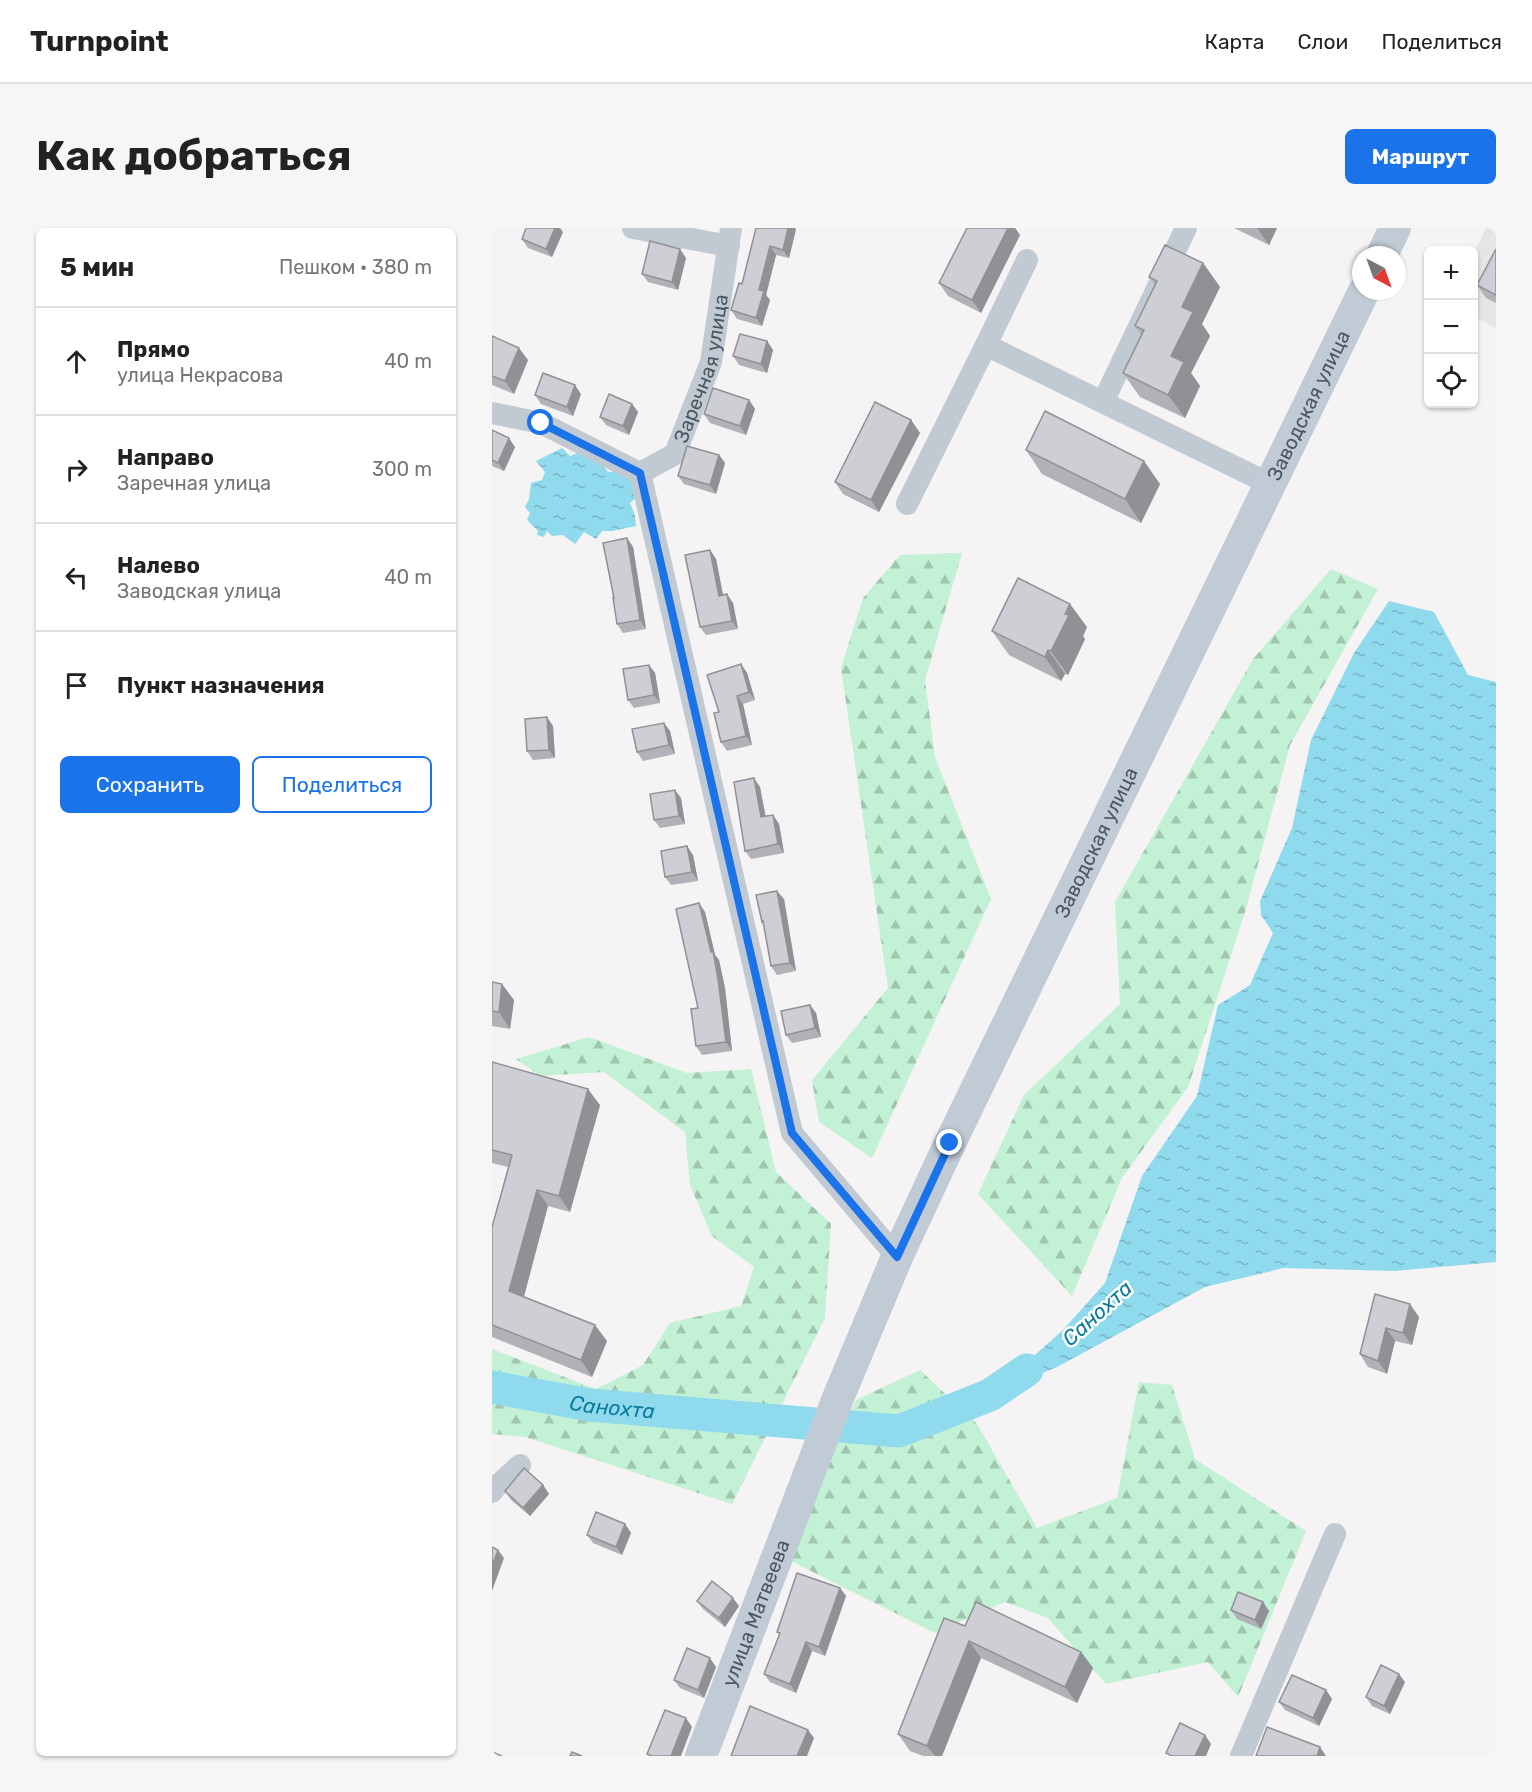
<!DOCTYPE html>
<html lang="ru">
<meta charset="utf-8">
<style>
:root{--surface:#fff;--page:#f6f6f6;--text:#222;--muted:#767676;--line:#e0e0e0;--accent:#1a73e8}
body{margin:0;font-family:Rubik,sans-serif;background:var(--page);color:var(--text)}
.controls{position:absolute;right:18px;top:18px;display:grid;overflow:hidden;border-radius:9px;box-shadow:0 2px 4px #0004}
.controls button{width:54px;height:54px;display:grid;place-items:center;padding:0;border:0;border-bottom:2px solid var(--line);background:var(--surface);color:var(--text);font:30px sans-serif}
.compass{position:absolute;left:860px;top:18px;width:54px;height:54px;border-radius:50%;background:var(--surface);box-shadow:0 2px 4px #0004;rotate:139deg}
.stop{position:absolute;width:18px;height:18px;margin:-14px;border:4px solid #1a73e8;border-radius:50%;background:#fff}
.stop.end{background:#1a73e8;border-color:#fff;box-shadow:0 2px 6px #0008}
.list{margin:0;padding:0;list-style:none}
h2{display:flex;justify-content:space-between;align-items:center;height:78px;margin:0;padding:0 24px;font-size:26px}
h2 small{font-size:20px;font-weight:400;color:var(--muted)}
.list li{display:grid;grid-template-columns:39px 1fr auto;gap:18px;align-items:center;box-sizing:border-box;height:108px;padding:0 24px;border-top:2px solid var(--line)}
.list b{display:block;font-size:22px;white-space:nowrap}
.list p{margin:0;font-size:20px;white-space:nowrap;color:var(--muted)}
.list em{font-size:20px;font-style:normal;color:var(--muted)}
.actions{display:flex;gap:12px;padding:18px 24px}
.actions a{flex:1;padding:14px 0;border:2px solid var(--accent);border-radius:9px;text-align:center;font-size:21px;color:var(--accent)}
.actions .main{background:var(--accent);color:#fff}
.icon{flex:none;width:33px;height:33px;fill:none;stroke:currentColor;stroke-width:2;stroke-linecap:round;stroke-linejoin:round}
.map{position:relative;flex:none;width:1004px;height:1528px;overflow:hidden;border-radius:9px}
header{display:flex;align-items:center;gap:36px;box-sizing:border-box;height:84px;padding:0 30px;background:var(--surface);border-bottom:2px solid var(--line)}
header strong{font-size:28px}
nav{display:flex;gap:33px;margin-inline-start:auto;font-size:21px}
.intro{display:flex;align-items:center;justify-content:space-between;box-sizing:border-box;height:144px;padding:0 36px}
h1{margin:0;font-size:42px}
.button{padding:15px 27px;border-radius:9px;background:var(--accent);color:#fff;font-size:21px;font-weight:700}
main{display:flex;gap:36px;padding:0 36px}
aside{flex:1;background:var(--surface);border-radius:9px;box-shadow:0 2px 4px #0004}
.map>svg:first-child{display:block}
.education{fill:#e6e4e5}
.forest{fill:url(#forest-firs)}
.water{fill:url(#water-ripples)}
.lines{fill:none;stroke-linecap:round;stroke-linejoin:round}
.river{stroke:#90daee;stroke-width:33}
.street{stroke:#c1cad2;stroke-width:22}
.secondary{stroke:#c1cbd6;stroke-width:32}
.wall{fill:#b0b2b7}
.shaded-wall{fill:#909195}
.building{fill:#cdcfd5;stroke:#909195;stroke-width:1.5}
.route{stroke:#1a73e8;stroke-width:8}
.labels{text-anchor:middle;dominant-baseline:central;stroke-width:5;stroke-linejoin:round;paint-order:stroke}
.street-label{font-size:20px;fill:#4a5661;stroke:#fff}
.water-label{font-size:21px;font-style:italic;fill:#0c7c9b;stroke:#fff}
</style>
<header>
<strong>Turnpoint</strong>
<nav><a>Карта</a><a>Слои</a><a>Поделиться</a></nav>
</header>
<div class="intro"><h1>Как добраться</h1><a class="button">Маршрут</a></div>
<main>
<aside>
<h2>5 мин<small>Пешком · 380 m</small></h2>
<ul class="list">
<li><svg class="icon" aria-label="ahead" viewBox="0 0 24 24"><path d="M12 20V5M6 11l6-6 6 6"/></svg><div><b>Прямо</b><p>улица Некрасова</p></div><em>40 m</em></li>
<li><svg class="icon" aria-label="right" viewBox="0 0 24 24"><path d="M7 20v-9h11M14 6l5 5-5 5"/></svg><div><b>Направо</b><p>Заречная улица</p></div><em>300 m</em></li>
<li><svg class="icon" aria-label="left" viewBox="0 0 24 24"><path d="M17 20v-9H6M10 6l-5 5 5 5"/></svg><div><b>Налево</b><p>Заводская улица</p></div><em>40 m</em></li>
<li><svg class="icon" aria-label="arrive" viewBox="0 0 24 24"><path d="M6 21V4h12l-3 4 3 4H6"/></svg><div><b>Пункт назначения</b></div></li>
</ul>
<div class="actions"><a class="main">Сохранить</a><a>Поделиться</a></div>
</aside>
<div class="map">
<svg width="1004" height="1528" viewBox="0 0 1004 1528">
<defs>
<pattern id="forest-firs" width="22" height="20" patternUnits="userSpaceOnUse" patternTransform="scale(1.5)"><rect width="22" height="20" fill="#c3f1d5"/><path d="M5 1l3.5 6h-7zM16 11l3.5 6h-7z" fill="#a0c6b0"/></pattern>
<pattern id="water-ripples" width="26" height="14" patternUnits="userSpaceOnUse" patternTransform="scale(1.5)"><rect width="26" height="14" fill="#90daee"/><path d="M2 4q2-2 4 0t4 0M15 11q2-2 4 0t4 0" fill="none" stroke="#78b4c4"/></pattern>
</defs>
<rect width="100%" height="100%" fill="#f5f3f3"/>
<polygon class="education" points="994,0 1004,0 1004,100 982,89 982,25"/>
<g class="forest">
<polygon points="470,325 433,452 443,529 499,671 380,930 327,894 320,852 396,760 349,440 371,370 408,327"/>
<polygon points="839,341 886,361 798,517 753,684 696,859 630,950 580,1068 486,966 532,867 628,776 623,674 761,431"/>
<polygon points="97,809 195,845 259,841 284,944 339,996 333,1090 240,1276 33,1209 0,1206 0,1121 104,1161 151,1137 178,1095 249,1078 262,1039 220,1008 198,957 193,904 112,844 48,848 24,831"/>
<polygon points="428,1142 485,1196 545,1300 625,1270 647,1154 680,1157 703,1231 814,1303 746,1469 716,1434 614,1456 556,1390 513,1374 443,1405 295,1331 364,1172"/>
</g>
<g class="water">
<polygon points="70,220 78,228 88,224 110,236 116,244 128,243 138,247 145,269 138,275 143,287 144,298 120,303 110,303 104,311 92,304 83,316 71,307 60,308 55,303 52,309 45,307 46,303 35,292 38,285 33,279 37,271 39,255 50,252 53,244 44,233"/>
<polygon points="897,373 942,384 976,447 1004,454 1004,1034 902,1043 792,1040 713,1059 565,1139 498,1167 571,1102 613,1055 650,948 705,868 726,777 758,757 781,705 769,687 768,673 800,600 819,512 862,425"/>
</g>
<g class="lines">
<path class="river" id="s1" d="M0,1159l98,18 309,26 91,-36 37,-25"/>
<g class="street">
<polyline points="141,0 237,18"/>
<polyline points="494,117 535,32"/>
<polyline points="611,174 694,0"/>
<polyline points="0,185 49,195 148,245"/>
<polyline points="148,245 300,905 405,1029"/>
<path id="s2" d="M148,245l35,-19 36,-92 20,-134"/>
<polyline points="415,276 494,117 778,256"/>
<polyline points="0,1264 4,1259 28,1237"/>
<polyline points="749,1528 843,1306"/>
</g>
<g class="secondary">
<polyline points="890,27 903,0"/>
<path id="s3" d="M209,1528l137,-358 59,-141 53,-114 414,-852"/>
</g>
</g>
<g class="wall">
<polygon points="264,0 304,1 297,30 284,27 274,67 278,72 270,98 245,91 239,82 250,56"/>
<polygon points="475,0 523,0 528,7 489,85 456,68 447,55"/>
<polygon points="742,0 785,0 777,17"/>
<polygon points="71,4 60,29 36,20 30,11"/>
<polygon points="1004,21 1004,75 994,70 985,57"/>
<polygon points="194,30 186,62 156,54 150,46"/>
<polygon points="711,35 728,59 710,96 718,108 699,145 708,158 693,190 648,169 631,145 649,107 643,98 663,57 657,49"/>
<polygon points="0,108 36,132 22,166 0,157"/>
<polygon points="275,113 281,122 275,145 247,137 241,128"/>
<polygon points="89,166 81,188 49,176 43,167"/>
<polygon points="257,172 263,181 254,207 218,195 212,186"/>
<polygon points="140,176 146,184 137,207 114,197 108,189"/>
<polygon points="419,192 428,205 387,284 351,266 343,254"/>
<polygon points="0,202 23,219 12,243 0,238"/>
<polygon points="534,222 668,256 649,295 550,246"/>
<polygon points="227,227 233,235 224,266 192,256 186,248"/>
<polygon points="135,310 141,319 154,401 131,405 125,396 122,370"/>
<polygon points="218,322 224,331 231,367 241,375 246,401 214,407 208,399"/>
<polygon points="595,399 591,408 593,411 576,447 573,446 569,453 517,427 500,403"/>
<polygon points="249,436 255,445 263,472 251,476 260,517 235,523 229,514 227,484"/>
<polygon points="157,437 163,445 168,475 142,480 136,472"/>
<polygon points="172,495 178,503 183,526 151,533 145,524"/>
<polygon points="61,498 63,530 41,532 35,523"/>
<polygon points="268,559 274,589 287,596 292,625 259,631 253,623"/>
<polygon points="189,570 193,596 168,600 162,592"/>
<polygon points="201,627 206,653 179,657 173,649"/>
<polygon points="292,671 304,743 285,747 279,738 272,697 270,694"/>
<polygon points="213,684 223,727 227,732 233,760 240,823 210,827 204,818 206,780"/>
<polygon points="0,754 22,772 18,801 0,798"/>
<polygon points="318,777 324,785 329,809 300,815 294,807"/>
<polygon points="0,834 108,877 78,984 56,978 31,1069 115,1113 100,1149 0,1109 0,999 16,939 0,935"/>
<polygon points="883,1066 927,1089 920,1117 903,1113 895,1146 876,1139 868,1126"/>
<polygon points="51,1257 57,1266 38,1288 19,1272 13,1263"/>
<polygon points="133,1296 139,1305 130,1327 101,1315 95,1307"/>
<polygon points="348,1360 354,1368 333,1428 320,1423 304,1465 278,1454 272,1446 287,1407 285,1404"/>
<polygon points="205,1373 247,1378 233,1399 211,1381"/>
<polygon points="771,1374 777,1383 769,1401 745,1391 739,1382"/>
<polygon points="473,1398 589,1424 601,1440 585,1475 489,1430 450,1528 431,1528 418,1523 406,1506"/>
<polygon points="224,1439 212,1470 188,1460 182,1452"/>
<polygon points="913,1454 898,1486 880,1478 874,1469"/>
<polygon points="834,1462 840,1471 827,1498 793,1482 787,1474"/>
</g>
<g class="shaded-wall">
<polygon points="63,0 68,0 71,4 60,29 54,21"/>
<polygon points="296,0 303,0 304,1 297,30 291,22"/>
<polygon points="516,0 523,0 528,7 489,85 480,72"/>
<polygon points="765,0 785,0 777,17"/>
<polygon points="278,18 284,27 274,67 278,72 270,98 264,90 267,62"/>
<polygon points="188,21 194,30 186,62 180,54"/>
<polygon points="711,35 728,59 710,96 718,108 699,145 708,158 693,190 676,167 679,128 690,79"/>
<polygon points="275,113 281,122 275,145 269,136"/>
<polygon points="27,120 36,132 22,166 13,153"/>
<polygon points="83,157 89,166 81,188 75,179"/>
<polygon points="257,172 263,181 254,207 248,198"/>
<polygon points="140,176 146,184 137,207 131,198"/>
<polygon points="419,192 428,205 387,284 379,272"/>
<polygon points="17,210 23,219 12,243 6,235"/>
<polygon points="227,227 233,235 224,266 218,257"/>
<polygon points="652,233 668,256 649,295 633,271"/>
<polygon points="135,310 141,319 154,401 148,392"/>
<polygon points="218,322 224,331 233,377 227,368"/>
<polygon points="235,366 241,375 246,401 240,393"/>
<polygon points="578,376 595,399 591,408 593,411 576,447 559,423 573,386"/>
<polygon points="556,422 573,446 569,453 553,429"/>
<polygon points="249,436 255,445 263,472 257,464"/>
<polygon points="157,437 163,445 168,475 162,467"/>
<polygon points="245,468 251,476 260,517 254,508"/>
<polygon points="55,489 61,498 63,530 57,522"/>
<polygon points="172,495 178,503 183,526 177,517"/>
<polygon points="262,550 268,559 275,598 269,589"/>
<polygon points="183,562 189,570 193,596 187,588"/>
<polygon points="281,587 287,596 292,625 286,616"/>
<polygon points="195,618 201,627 206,653 200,644"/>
<polygon points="285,663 292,671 304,743 298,735"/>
<polygon points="207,675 213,684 223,727 227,732 233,760 240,823 234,814 219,724"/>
<polygon points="10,756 22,772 18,801 7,784"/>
<polygon points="318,777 324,785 329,809 323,800"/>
<polygon points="96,861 108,877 78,984 67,968"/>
<polygon points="45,962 56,978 29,1080 17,1063"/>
<polygon points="918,1076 927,1089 920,1117 911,1105"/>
<polygon points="103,1097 115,1113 100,1149 89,1132"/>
<polygon points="894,1100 903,1113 895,1146 886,1133"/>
<polygon points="51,1257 57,1266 38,1288 31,1280"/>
<polygon points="133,1296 139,1305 130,1327 124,1319"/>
<polygon points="6,1322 12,1330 0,1363 0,1338"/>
<polygon points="348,1360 354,1368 333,1428 327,1419"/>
<polygon points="241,1370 247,1378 233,1399 227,1390"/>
<polygon points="771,1374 777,1383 769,1401 763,1392"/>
<polygon points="477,1413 489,1430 450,1528 443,1528 435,1518"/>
<polygon points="314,1414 320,1423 304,1465 298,1456"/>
<polygon points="589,1424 601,1440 585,1475 573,1459"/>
<polygon points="218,1430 224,1439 212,1470 206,1462"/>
<polygon points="907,1446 913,1454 898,1486 892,1478"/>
<polygon points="834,1462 840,1471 827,1498 821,1490"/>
<polygon points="194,1490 200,1499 189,1528 179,1528"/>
<polygon points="316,1502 322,1510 315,1528 305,1528"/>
<polygon points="713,1507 719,1516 714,1528 703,1528"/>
<polygon points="828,1519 834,1528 825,1528"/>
</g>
<g class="building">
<polygon points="34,0 63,0 54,21 30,11"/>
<polygon points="264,0 296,0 291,22 278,18 267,62 272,63 264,90 239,82 247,55 250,56"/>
<polygon points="475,0 516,0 480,72 447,55"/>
<polygon points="158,13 188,21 180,54 150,46"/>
<polygon points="673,17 711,35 690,79 701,84 679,128 692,134 676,167 631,145 652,102 643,98 665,53 657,49"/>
<polygon points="1004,21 1004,67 985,57"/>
<polygon points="248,106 275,113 269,136 241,128"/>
<polygon points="0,108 27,120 13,153 0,148"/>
<polygon points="51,145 83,157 75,179 43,167"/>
<polygon points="221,160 257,172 248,198 212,186"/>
<polygon points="117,166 140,176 131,198 108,189"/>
<polygon points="383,174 419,192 379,272 343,254"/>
<polygon points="553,183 652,233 633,271 534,222"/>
<polygon points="0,202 17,210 6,235 0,232"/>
<polygon points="195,218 227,227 218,257 186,248"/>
<polygon points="135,310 148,392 125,396 121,370 122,370 111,315"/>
<polygon points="218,322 227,368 235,366 240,393 208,399 193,327"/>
<polygon points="526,350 578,376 573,386 577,387 559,423 556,422 553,429 500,403"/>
<polygon points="249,436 257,464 245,468 254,508 229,514 222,485 227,484 215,447"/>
<polygon points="157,437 162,467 136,472 131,441"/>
<polygon points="55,489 57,522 35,523 33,491"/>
<polygon points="172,495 177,517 145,524 140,501"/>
<polygon points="262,550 269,589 281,587 286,616 253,623 242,554"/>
<polygon points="183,562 187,588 162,592 158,566"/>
<polygon points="195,618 200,644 173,649 169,623"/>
<polygon points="285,663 298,735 279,738 271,693 270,694 264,667"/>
<polygon points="207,675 219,724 221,723 226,751 234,814 204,818 199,781 206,780 184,681"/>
<polygon points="0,754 10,756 7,784 0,783"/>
<polygon points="318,777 323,800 294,807 289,783"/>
<polygon points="0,834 96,861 67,968 45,962 17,1063 103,1097 89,1132 0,1097 0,999 20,927 0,922"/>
<polygon points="883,1066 918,1076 911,1105 894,1100 886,1133 868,1126"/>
<polygon points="32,1240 51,1257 31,1280 13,1263"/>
<polygon points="104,1284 133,1296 124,1319 95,1307"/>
<polygon points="0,1319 6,1322 0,1338"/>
<polygon points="305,1345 348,1360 327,1419 314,1414 298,1456 272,1446 288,1405 285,1404"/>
<polygon points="220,1353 241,1370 227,1390 205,1373"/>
<polygon points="746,1364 771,1374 763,1392 739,1382"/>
<polygon points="484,1374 589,1424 573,1459 477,1413 435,1518 406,1506 452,1390 473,1398"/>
<polygon points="195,1420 218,1430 206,1462 182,1452"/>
<polygon points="889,1437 907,1446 892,1478 874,1469"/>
<polygon points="800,1447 834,1462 821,1490 787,1474"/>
<polygon points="258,1478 316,1502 305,1528 239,1528"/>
<polygon points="173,1482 194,1490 179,1528 160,1528 155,1526"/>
<polygon points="688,1495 713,1507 703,1528 680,1528 674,1525"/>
<polygon points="775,1499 828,1519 825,1528 764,1528"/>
<polygon points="0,1524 10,1528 0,1528"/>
<polygon points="80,1524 90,1528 78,1528"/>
</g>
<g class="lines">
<polyline class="route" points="49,195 148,245 300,905 405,1029 458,915"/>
</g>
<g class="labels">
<g class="street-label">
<text stroke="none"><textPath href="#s2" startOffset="130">Заречная улица</textPath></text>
<text stroke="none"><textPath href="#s3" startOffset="1482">Заводская улица</textPath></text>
<text stroke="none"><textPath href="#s3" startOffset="996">Заводская улица</textPath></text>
<text stroke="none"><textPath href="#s3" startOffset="153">улица Матвеева</textPath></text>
</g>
<g class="water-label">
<text transform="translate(605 1085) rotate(-42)">Санохта</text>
<text stroke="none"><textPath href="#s1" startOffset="122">Санохта</textPath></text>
</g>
</g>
</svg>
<div class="controls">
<button>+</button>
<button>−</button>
<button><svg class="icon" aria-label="locate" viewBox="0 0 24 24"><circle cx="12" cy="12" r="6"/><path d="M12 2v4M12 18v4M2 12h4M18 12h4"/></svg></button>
</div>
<svg class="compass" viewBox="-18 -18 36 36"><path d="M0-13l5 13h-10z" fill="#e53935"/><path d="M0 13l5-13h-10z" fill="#767676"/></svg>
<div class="stop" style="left:49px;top:195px"></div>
<div class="stop end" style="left:458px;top:915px"></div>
</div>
</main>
